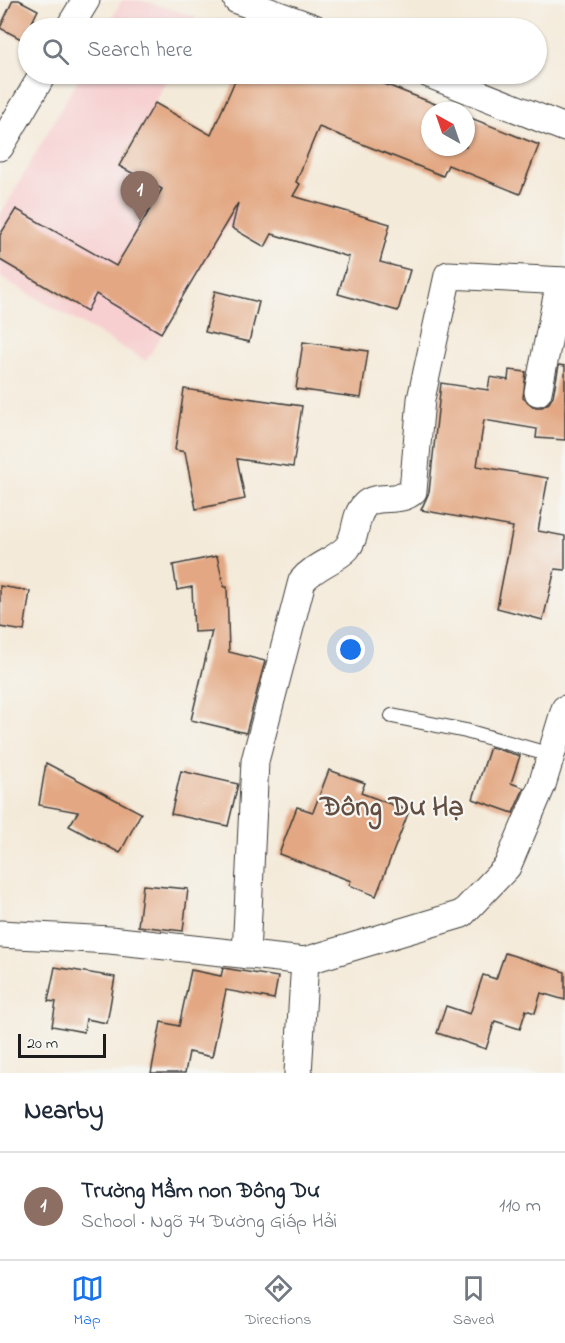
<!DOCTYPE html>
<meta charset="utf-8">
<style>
:root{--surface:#fff;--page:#f2f2f3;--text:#1f2937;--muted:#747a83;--line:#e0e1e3;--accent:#1a73e8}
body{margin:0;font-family:"Indie Flower",sans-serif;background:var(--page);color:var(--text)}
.compass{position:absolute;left:421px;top:102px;width:54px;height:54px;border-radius:50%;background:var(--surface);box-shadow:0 2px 4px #0004;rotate:320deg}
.scale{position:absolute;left:18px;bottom:15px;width:88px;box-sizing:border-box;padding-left:6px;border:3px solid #1c1c1c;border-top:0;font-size:16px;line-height:21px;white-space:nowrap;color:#1c1c1c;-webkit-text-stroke:4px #f6f6f2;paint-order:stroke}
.you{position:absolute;left:351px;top:650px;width:21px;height:21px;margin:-15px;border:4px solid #fff;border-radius:50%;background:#1a73e8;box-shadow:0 0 0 9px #1a73e833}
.badge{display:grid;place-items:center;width:39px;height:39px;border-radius:50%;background:var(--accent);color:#fff;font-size:20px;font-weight:700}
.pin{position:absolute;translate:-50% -50px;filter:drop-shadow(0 2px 3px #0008)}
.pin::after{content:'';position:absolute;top:32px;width:21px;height:18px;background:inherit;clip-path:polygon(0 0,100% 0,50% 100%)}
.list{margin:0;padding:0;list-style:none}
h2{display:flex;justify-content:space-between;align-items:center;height:78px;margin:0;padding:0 24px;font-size:26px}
h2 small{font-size:20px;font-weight:400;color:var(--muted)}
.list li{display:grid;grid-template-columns:39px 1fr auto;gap:18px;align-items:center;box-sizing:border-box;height:108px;padding:0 24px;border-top:2px solid var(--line)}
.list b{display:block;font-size:22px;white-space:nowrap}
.list p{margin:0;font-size:20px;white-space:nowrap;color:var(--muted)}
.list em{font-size:20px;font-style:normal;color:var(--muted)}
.icon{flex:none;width:33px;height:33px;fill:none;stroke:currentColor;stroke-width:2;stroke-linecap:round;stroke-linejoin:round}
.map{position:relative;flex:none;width:565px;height:1073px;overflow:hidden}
.search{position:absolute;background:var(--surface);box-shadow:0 2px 4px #0004;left:18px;right:18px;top:18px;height:66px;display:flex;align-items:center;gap:15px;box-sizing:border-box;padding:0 21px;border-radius:33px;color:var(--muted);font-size:22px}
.sheet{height:186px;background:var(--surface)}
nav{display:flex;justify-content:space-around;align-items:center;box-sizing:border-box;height:84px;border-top:2px solid var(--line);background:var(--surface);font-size:16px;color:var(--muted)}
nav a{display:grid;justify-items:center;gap:3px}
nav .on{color:var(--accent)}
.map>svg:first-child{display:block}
.built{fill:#f7cfd0}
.building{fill:#e3a883}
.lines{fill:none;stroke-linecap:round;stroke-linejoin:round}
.service-casing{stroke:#3c3b38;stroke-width:16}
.minor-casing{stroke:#3c3b38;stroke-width:29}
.service{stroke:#fff;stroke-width:14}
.minor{stroke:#fff;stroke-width:27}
.labels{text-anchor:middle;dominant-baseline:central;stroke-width:4.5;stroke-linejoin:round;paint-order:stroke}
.neighbourhood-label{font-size:28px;font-weight:bold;fill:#624d40;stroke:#f6f6f2}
</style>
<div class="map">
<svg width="565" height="1073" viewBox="0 0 565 1073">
<rect width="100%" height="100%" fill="#f6f6f2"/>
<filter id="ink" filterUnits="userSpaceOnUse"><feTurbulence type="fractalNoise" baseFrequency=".0167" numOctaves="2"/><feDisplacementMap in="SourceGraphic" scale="12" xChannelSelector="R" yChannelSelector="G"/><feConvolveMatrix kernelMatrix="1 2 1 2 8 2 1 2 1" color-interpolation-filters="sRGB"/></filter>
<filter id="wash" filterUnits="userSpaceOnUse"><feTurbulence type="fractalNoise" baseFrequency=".008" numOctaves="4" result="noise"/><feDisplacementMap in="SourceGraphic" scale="24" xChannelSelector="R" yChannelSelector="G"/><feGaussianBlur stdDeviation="1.35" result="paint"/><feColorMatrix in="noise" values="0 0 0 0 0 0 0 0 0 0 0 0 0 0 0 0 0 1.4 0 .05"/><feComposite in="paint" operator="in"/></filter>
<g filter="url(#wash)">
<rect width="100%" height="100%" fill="#f4ead9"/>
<g class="built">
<polygon points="122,0 141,0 196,17 190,28 106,28"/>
<polygon points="81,74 169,74 155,104 300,184 265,247 227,226 146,361 0,277 0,216"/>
</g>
<g id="blocks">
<g class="building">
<polygon points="13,0 19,0 38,10 23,40 0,28"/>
<polygon points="238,74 386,74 382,83 453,111 430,111 430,147 466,147 466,116 539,145 520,194 448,165 443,176 319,127 296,182 300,184 293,196 390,224 380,262 410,270 398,311 338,294 349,257 272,234 265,247 232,228 238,203 161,333 96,294 87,311 0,260 0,235 16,209 116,266 162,189 119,166 155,103 211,135"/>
<polygon points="215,291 259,302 249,342 205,332"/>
<polygon points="303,342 368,351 361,398 296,389"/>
<polygon points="559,365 565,366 565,440 536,438 537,429 484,420 477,466 548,478 538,531 565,536 565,570 555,569 543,620 497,608 513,527 421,510 429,492 441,383 488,390 490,377 508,380 509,370 526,372 523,398 534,407 542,407 549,403 553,396"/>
<polygon points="184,389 302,406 293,467 237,459 245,499 196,509 185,452 175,450"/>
<polygon points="217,556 224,587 227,587 229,652 265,661 246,733 191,720 212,631 194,632 192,587 177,590 173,565"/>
<polygon points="0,586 30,591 24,631 0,627"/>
<polygon points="490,747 520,756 511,783 524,788 513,813 473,799"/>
<polygon points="46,763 141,813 120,853 69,826 78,812 39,805"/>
<polygon points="329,770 365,783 361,793 409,811 376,896 349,885 351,881 279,854 297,807 313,812"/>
<polygon points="181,771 238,784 228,826 171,814"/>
<polygon points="143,885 188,889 183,931 138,926"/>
<polygon points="505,953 565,972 565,1000 541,993 535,1013 526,1010 520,1029 495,1021 486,1049 437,1033 446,1006 470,1014 483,975 496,979"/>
<polygon points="55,967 115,977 107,1023 86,1019 84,1032 52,1026 56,1002 48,1001"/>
<polygon points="223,968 278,977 274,999 226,990 212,1057 189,1052 185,1073 151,1073 161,1022 179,1026 191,970 221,976"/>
</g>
</g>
</g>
<g filter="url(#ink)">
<use href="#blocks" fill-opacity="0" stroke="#3c3b38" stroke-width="1.5"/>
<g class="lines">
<defs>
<polyline id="service" points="392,716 466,731 551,755"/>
<g id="minor">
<polyline points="237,0 314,28"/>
<polyline points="69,28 86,0"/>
<polyline points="429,74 565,128"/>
<polyline points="0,147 43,74"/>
<polyline points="538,392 560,281"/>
<polyline points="0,934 110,940 305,961"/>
<path d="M246,955l9,-194 47,-180c13,-16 33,-20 45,-33 11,-13 6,-31 18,-43 11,-12 35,-1 48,-14l8,-92 27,-124 117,6"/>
<polyline points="298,1073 305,961 462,914 507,867 542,785 565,709"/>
</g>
</defs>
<use href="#service" class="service-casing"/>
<use href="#minor" class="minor-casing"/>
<use href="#service" class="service"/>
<use href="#minor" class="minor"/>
</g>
</g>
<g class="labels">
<g class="neighbourhood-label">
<text x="392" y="808">Đông Dư Hạ</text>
</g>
</g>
</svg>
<svg class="compass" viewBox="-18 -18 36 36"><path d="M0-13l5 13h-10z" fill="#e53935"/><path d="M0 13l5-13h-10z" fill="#747a83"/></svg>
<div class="scale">20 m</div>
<div class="you"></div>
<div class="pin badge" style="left:140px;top:221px;background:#8d6e63">1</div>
<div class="search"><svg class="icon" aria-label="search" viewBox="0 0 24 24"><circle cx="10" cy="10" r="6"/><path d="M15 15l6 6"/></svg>Search here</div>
</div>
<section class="sheet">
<h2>Nearby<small></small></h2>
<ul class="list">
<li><span class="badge" style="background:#8d6e63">1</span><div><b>Trường Mầm non Đông Dư</b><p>School · Ngõ 74 Đường Giáp Hải</p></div><em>110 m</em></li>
</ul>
</section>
<nav>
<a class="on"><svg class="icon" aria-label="map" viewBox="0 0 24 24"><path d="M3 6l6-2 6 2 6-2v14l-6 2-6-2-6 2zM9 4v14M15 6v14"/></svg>Map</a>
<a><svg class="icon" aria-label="directions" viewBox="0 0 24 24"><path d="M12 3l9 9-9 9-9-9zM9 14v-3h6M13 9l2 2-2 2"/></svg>Directions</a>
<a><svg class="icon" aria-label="saved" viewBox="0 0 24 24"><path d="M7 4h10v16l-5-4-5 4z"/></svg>Saved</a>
</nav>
